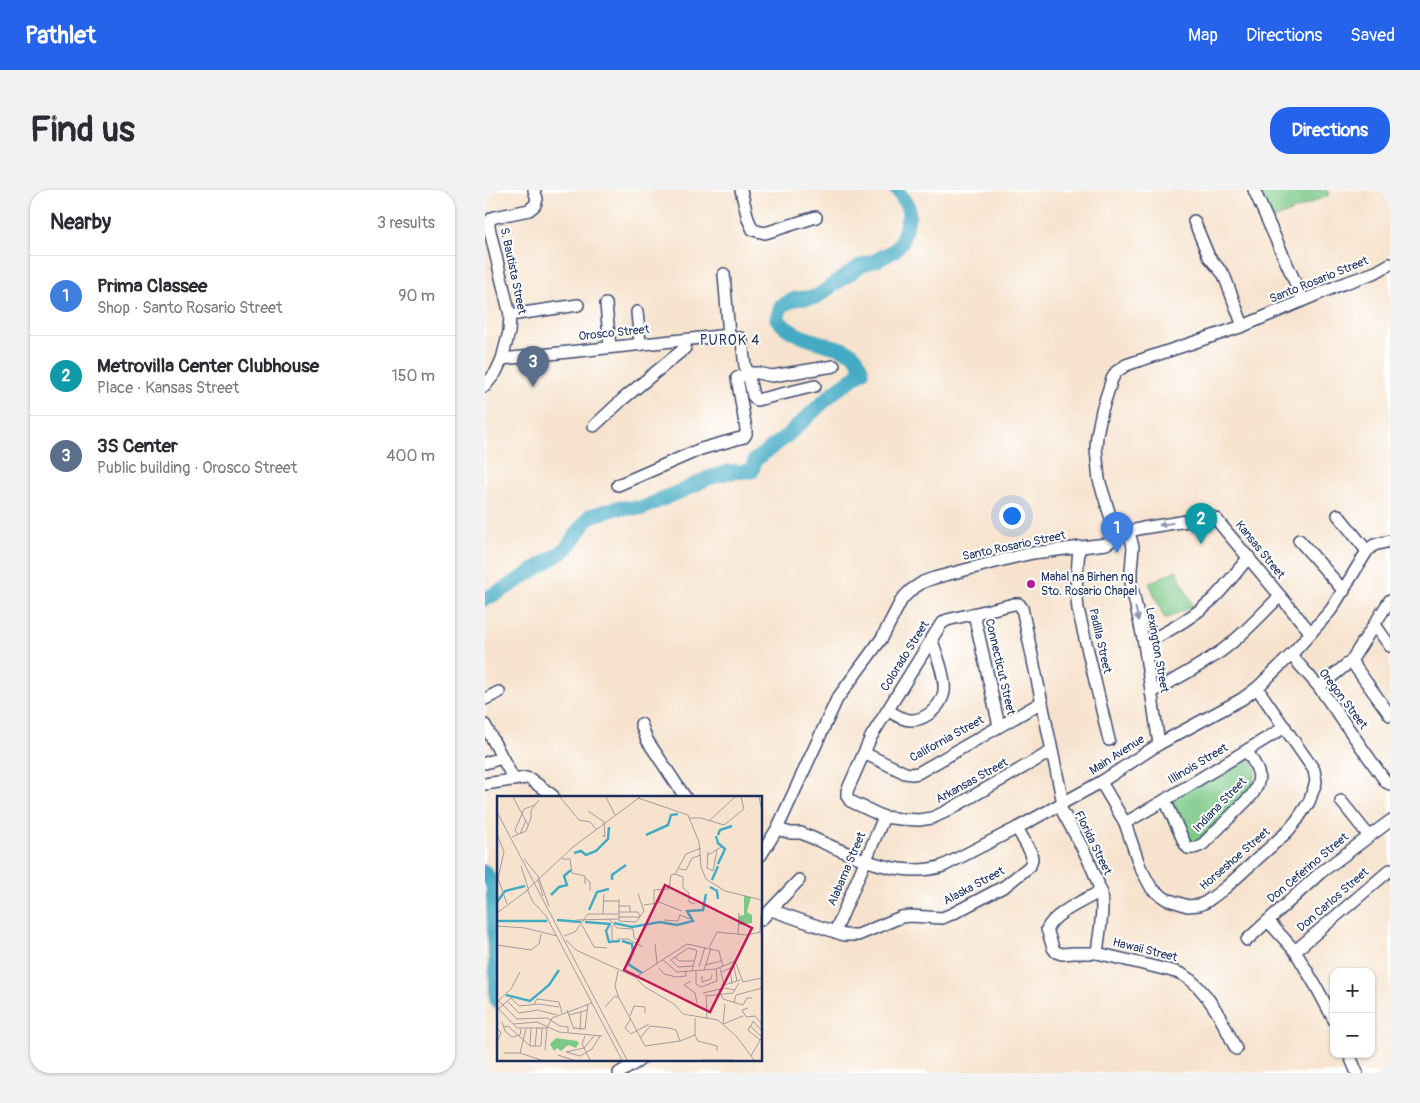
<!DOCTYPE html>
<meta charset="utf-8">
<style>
:root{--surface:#fff;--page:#f2f2f3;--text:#2b2b33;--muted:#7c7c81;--line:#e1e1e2;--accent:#2563eb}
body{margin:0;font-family:Pangolin,sans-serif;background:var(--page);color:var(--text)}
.controls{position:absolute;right:15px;bottom:15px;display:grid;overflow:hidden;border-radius:10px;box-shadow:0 1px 4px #0004}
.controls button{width:45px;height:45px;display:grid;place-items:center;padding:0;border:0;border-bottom:1px solid var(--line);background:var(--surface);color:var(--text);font:25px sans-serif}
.you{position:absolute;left:526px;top:325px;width:18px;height:18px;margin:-12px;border:4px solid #fff;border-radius:50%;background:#1a73e8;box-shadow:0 0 0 8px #1a73e833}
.badge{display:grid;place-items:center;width:32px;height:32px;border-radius:50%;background:var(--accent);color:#fff;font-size:16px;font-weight:700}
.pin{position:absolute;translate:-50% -41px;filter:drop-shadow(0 1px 2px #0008)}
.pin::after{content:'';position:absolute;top:26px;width:18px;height:15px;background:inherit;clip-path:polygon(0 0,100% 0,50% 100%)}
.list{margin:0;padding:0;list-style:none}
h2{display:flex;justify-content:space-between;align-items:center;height:65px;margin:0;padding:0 20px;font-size:21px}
h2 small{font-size:16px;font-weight:400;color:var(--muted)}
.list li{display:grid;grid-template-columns:32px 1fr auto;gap:15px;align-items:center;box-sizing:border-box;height:80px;padding:0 20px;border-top:1px solid var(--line)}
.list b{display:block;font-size:19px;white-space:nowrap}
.list p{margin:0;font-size:16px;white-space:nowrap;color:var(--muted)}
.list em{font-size:16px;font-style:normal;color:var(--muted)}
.map{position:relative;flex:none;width:905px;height:883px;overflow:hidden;border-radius:20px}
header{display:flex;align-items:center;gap:30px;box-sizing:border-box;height:70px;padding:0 25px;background:var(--accent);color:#fff}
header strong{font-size:24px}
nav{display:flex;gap:28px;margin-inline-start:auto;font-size:18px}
.intro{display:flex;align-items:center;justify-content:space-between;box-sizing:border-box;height:120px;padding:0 30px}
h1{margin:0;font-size:35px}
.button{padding:12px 22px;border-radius:20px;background:var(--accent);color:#fff;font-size:18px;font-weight:700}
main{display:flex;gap:30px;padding:0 30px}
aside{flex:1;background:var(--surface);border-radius:20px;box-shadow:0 1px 4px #0004}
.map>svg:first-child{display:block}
.green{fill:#7cc886;stroke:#4c7c72}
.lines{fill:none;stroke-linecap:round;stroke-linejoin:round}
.river{stroke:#44abc4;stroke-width:15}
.minor-casing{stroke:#3c4a6f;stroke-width:14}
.minor{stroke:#fff;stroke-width:11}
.oneway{fill:#8d97ae}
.poi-dot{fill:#b5179e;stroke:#fff;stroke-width:2}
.labels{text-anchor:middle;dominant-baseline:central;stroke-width:4;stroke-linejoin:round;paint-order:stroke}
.street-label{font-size:12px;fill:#1b2f5e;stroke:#fff}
.poi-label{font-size:12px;fill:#1b2f5e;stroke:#fff;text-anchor:start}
.neighbourhood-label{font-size:14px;letter-spacing:1px;fill:#1b2f5e;stroke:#fff}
.inset-river{fill:none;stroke:#44abc4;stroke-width:2.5}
.inset-road{fill:none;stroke:#9f9ba1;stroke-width:1}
.view{fill:#c2185b;fill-opacity:0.15;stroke:#c2185b;stroke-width:2.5}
.inset-edge{fill:none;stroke:#1b2f5e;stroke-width:2.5}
</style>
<header>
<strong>Pathlet</strong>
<nav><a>Map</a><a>Directions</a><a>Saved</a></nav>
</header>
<div class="intro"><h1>Find us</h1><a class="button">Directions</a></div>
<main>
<aside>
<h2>Nearby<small>3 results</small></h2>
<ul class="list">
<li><span class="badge" style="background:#3f7fe0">1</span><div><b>Prima Classee</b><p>Shop · Santo Rosario Street</p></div><em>90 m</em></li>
<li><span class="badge" style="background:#0f9aa8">2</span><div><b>Metrovilla Center Clubhouse</b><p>Place · Kansas Street</p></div><em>150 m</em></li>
<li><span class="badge" style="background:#5c6f8a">3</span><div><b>3S Center</b><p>Public building · Orosco Street</p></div><em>400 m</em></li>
</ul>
</aside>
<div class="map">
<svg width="905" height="883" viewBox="0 0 905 883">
<rect width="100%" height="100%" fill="#fff"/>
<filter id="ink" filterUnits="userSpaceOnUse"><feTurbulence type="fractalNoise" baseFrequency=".02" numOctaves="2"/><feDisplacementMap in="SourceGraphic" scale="10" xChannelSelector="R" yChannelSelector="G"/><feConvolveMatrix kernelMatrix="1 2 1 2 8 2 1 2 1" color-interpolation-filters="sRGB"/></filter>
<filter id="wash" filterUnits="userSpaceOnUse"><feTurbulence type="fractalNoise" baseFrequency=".0096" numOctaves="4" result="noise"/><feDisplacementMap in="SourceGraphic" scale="20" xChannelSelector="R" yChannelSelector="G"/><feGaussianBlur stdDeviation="1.12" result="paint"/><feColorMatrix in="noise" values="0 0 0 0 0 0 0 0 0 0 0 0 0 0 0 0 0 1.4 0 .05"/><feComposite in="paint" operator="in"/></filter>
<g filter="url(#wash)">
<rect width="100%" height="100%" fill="#f7e3cd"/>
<g class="green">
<polygon points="773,0 842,0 844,5 787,30"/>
<polygon points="691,380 708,416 680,429 664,393"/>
<polygon points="761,563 771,579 766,604 708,656 682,610"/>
</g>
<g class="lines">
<g class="river">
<path d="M0,409l21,-11 59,-38 25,-34 27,-8h26l19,-9 22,-9 24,-12 21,-6 23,-1 3,-11 33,-25 46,-43 28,-20c-2,-5 -3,-13 -8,-17 -6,-5 -15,-7 -22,-9 -20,-6 -41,-10 -55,-27l4,-13 14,-7 21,-2 44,-31 17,-6 17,-9 8,-10 7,-26 -1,-8 -11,-17"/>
<polyline points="0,682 8,695 12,811 14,811"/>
</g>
</g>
</g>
<g filter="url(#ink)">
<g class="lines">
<defs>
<g id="minor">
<polyline points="256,0 263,29 268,40 280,43 331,27"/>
<polyline points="769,0 818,110"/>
<polyline points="709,31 724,67 739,85 758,136"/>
<polyline points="239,84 244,145"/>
<polyline points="121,114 125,157"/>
<polyline points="152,122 155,154"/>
<polyline points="25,125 93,115"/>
<polyline points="244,145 248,148 255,148 257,152 260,176 263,183 268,206 272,210 330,196"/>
<polyline points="17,169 244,145"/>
<path d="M0,196l11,-14 6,-13 7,-27 1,-17 -21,-88c0,-5 0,-8 6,-10l34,-7 6,-5 2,-6 -3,-9"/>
<polyline points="109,236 138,209 200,158 200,150"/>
<polyline points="133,295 216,259 259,247 261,244 261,239 252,188 263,183 273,183 287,186 349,176"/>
<polyline points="853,325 882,361"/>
<polyline points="644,342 648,357 646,380 646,393 659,453 674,554"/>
<polyline points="629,345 658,338 727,327 731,329 826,443"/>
<polyline points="814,350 859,401"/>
<polyline points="594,357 591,400 593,419 624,550"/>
<polyline points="489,424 514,536"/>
<polyline points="890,435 905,456"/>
<path d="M659,453c24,-11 49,-26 69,-44 13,-13 24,-28 36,-42"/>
<polyline points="806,465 834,497 901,592 905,594"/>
<polyline points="866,471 905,525"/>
<polyline points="834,497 866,471 905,410"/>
<path d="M666,503c24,-14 50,-27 73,-44 20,-15 38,-35 56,-53"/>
<polyline points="0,509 14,502"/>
<path d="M403,520c7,5 16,11 25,10 14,-1 28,-14 31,-28 2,-15 -8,-39 -13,-54"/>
<polyline points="156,534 162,550 200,607"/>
<polyline points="0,535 29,590"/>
<polyline points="567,561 460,622 447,628 434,630 415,629 399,627 365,611 362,606 362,601 386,547 456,434 462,430 529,414 534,414 537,418 578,613"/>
<polyline points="379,563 420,583 427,584 433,583 557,512"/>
<polyline points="0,573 17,568"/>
<polyline points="616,592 640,633 655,677 667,699 681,709 703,716 714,715 721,712 728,707 740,698 802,642 812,630 824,612 831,592 829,580 772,498"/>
<polyline points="0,594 41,588 45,589 68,606"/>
<path d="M680,610l20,44 3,4c6,1 10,-1 15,-4l49,-49c13,-19 5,-27 -5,-44"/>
<polyline points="856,611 884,646"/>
<path d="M574,615c13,25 34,58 41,85 5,18 -1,44 -3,63"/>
<polyline points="640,633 680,610 800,537"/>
<path d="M292,639l14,4h10c43,18 95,48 142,33l74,-38 84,-46 58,-38 83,-45 15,-11 34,-33 40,-45 36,-59 7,-6 16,-4"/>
<polyline points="276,665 292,639 352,509 397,448 417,409 426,400 438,392 449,388 526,368 548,363 621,354 626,351 629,345 629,338 614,290 611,259 612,245 617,220 627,189 631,182 641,175 758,136 852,96 891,82 905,74"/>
<path d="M616,701c-16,9 -47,22 -54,38l6,19 3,4 6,2 12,-1h23l75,18c3,1 8,2 11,4 25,14 41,49 53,74"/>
<polyline points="286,720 359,745 373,745 416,727 426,726 457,728 467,724 520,696 545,676 547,669 546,663 532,638"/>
<polyline points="276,730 314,690"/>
<polyline points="783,731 810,761 832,798 849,830"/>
<polyline points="350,742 399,627"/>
<polyline points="762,750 835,683 905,631"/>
<polyline points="810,761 905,680"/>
<polyline points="864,864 872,883"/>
<polyline points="134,883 152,872 156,869"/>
</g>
</defs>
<use href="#minor" class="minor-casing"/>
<use href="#minor" class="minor"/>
</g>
<defs><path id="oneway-solid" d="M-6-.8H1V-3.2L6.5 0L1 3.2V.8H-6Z" transform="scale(1.25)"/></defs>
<g class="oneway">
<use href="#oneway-solid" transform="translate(681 334) rotate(171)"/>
<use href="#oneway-solid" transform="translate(652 424) rotate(77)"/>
</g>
</g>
<circle class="poi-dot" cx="546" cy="394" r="5"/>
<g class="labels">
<g class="street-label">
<text transform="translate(28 81) rotate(78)">S. Bautista Street</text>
<text transform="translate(834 90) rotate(-22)">Santo Rosario Street</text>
<text transform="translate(129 143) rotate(-6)">Orosco Street</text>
<text transform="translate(529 356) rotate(-12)">Santo Rosario Street</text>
<text transform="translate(775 360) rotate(51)">Kansas Street</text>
<text transform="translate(615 451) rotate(77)">Padilla Street</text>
<text transform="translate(672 460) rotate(80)">Lexington Street</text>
<text transform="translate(420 466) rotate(-58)">Colorado Street</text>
<text transform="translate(515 477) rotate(77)">Connecticut Street</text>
<text transform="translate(858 509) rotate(53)">Oregon Street</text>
<text transform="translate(462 549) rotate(-29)">California Street</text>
<text transform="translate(632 565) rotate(-33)">Main Avenue</text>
<text transform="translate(713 574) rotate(-31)">Illinois Street</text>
<text transform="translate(487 591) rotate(-29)">Arkansas Street</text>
<text transform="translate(735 615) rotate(-46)">Indiana Street</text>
<text transform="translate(608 653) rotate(64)">Florida Street</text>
<text transform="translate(750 669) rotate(-41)">Horseshoe Street</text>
<text transform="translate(823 678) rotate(-40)">Don Ceferino Street</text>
<text transform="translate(362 679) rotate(-67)">Alabama Street</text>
<text transform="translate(489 696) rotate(-28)">Alaska Street</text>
<text transform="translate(848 710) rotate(-41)">Don Carlos Street</text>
<text transform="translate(660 760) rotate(14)">Hawaii Street</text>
</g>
<g class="poi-label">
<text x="556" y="387">Mahal na Birhen ng<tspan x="556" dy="14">Sto. Rosario Chapel</tspan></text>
</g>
<g class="neighbourhood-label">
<text x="245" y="150">PUROK 4</text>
</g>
</g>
<g transform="translate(12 606)">
<rect width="265" height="265" fill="#f7e3cd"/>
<path d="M247,100l7,1 -4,15 5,3v8l-13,2v-9l5,-1zM59,242l21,3 2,2 -3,5 -8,-3 -7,6 -4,-3 -3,3 -4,-7z" fill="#7cc886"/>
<path class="inset-river" d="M149,39l22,-10 3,-10 7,-1M221,39l2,-5 12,-4M219,40l2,7 7,6 -7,15M77,57l7,-2 5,4 10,-4 12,-12 1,-12M115,84v-5l14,-10M215,84l6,-14M213,91l7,4 1,8M54,99l8,-8 8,-2 -3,-9 7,-6M0,106l8,-11 20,-5M92,114l8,-18 12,-3M60,124l24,2M0,125h50M88,126l26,2M117,127l18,4 28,-5 17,3 16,-4 -6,-10 16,-1 3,-16M113,128l-4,7 3,11 11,-1M125,145l10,3 1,8 -5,12 14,9M9,199l24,6 19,-16 10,-15"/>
<path class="inset-road" d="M16,1l15,28M63,1l19,23 11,2 6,7M109,1l9,18M262,1l3,15M141,2l50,17 11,27 2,25 5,12 19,12 37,9 -2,32M91,15l16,11 1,15 -3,-2M0,16l130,248M193,22h11l23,7 20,-16 -3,-12M212,25l26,-24M0,38l7,18 -6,26 9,26M23,38l6,-14M21,39l-3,-5 9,-21 11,-4M15,41l14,-6 5,-13v-8l8,-10M211,56l-1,16 6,3 4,-21M211,59l13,-8M27,63l14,17 11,30M65,63h8l2,14 13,3v8M24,70l7,22M182,73l7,1 6,-12 9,-3M88,82l5,4v9M41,84l5,16M30,93l6,13 13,14 76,144M31,93l45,-42 67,-50M122,103v22l17,1 8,-11 -6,-17M106,105h16M162,106l23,9M198,108l-6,-2v-9l-6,-5v-11l-8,-3 11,-20 15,-6M147,109l14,-2 5,-12M157,109v-15l15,-1 2,-14 4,-1M121,110h12v6M121,116h20l2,4M0,117l32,-24M106,118l1,-20M121,121h22M112,123l8,9 16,1 1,9 6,3M79,124l42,-1M167,124l14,1 2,-6 10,4M85,129l12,22 13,1M115,129v16M0,130l28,2 32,8M241,138l1,-21M67,140l11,-4 13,-18h30M120,143h11l15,8M69,144l10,10 59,27 10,10 29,17 9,10 35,6 19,17 17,23M158,148l2,19M0,149l34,5 8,-6 2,-10M212,152l8,-16 29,3 15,-3M178,161l4,4h15M166,164l14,12 39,-3 19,-8 8,21 19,-4M208,169l17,-4M202,171l6,-20M162,172l5,6 12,3 10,-1v-5M223,172l4,17 16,-5M233,173l2,15M207,174l7,-22M121,175l-3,15 3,10 27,50M195,175l5,-20 -1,-1 -8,-2 -17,12 7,7 15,-1M199,175v13l5,3 16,-6 -1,-12M225,176l12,-6 3,15M205,180v6l9,-3 1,-4M139,181l51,-33 32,7 4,16M194,185l-7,4 11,8 2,10M206,197l22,-5 10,2M223,197l3,6 20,6 4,-7h5M209,198l1,25M210,200l26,-3 6,-10M0,203l20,20 30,-1 13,8 8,1v5M1,205l13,-12 9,-17M10,205l12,12 19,-3 19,5M237,206l2,-7 26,-7M37,208l3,-5 22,3 3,11M0,211l20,21h30M108,211l10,-11 4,2M251,212l-6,2 4,7 9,-1 7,8M0,214l14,-12 8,8 20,-2 20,3M70,214l7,19M72,219l19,-5M133,220l4,-10 11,1v6M134,222l-6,10 6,6 18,-10M5,226l3,9 7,6 8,-2 1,-6M17,228l23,-2 22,10 43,4M226,228l20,-8M226,228l2,-20M253,230l-2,4 12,10M253,230l12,11M254,230l2,-5 9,10M7,231l4,-1 22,20h11M0,232l4,5 -4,9M77,232l11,1 3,-25M83,234l1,-18M198,239l3,6 19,5v5M88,240l-3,8 8,16M144,241l9,-11 19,2 7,2 4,11M33,250l1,-18M38,250l2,-19M44,250l1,-18M148,250l35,-5 15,-6v-17M48,254l2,-22 5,-10 40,-15M69,256l14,4 12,-7 8,-13M69,256l18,-4 10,-12M7,257h16l21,7M23,257l6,-24M61,259l15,5M254,260l11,-19M205,264h32"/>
<path class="view" d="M168,89l87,43 -42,84 -86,-42z"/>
<rect width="265" height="265" class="inset-edge"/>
</g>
</svg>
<div class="controls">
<button>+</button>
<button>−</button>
</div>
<div class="you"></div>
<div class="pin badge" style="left:632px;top:363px;background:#3f7fe0">1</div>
<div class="pin badge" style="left:716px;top:354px;background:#0f9aa8">2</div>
<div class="pin badge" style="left:48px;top:197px;background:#5c6f8a">3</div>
</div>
</main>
